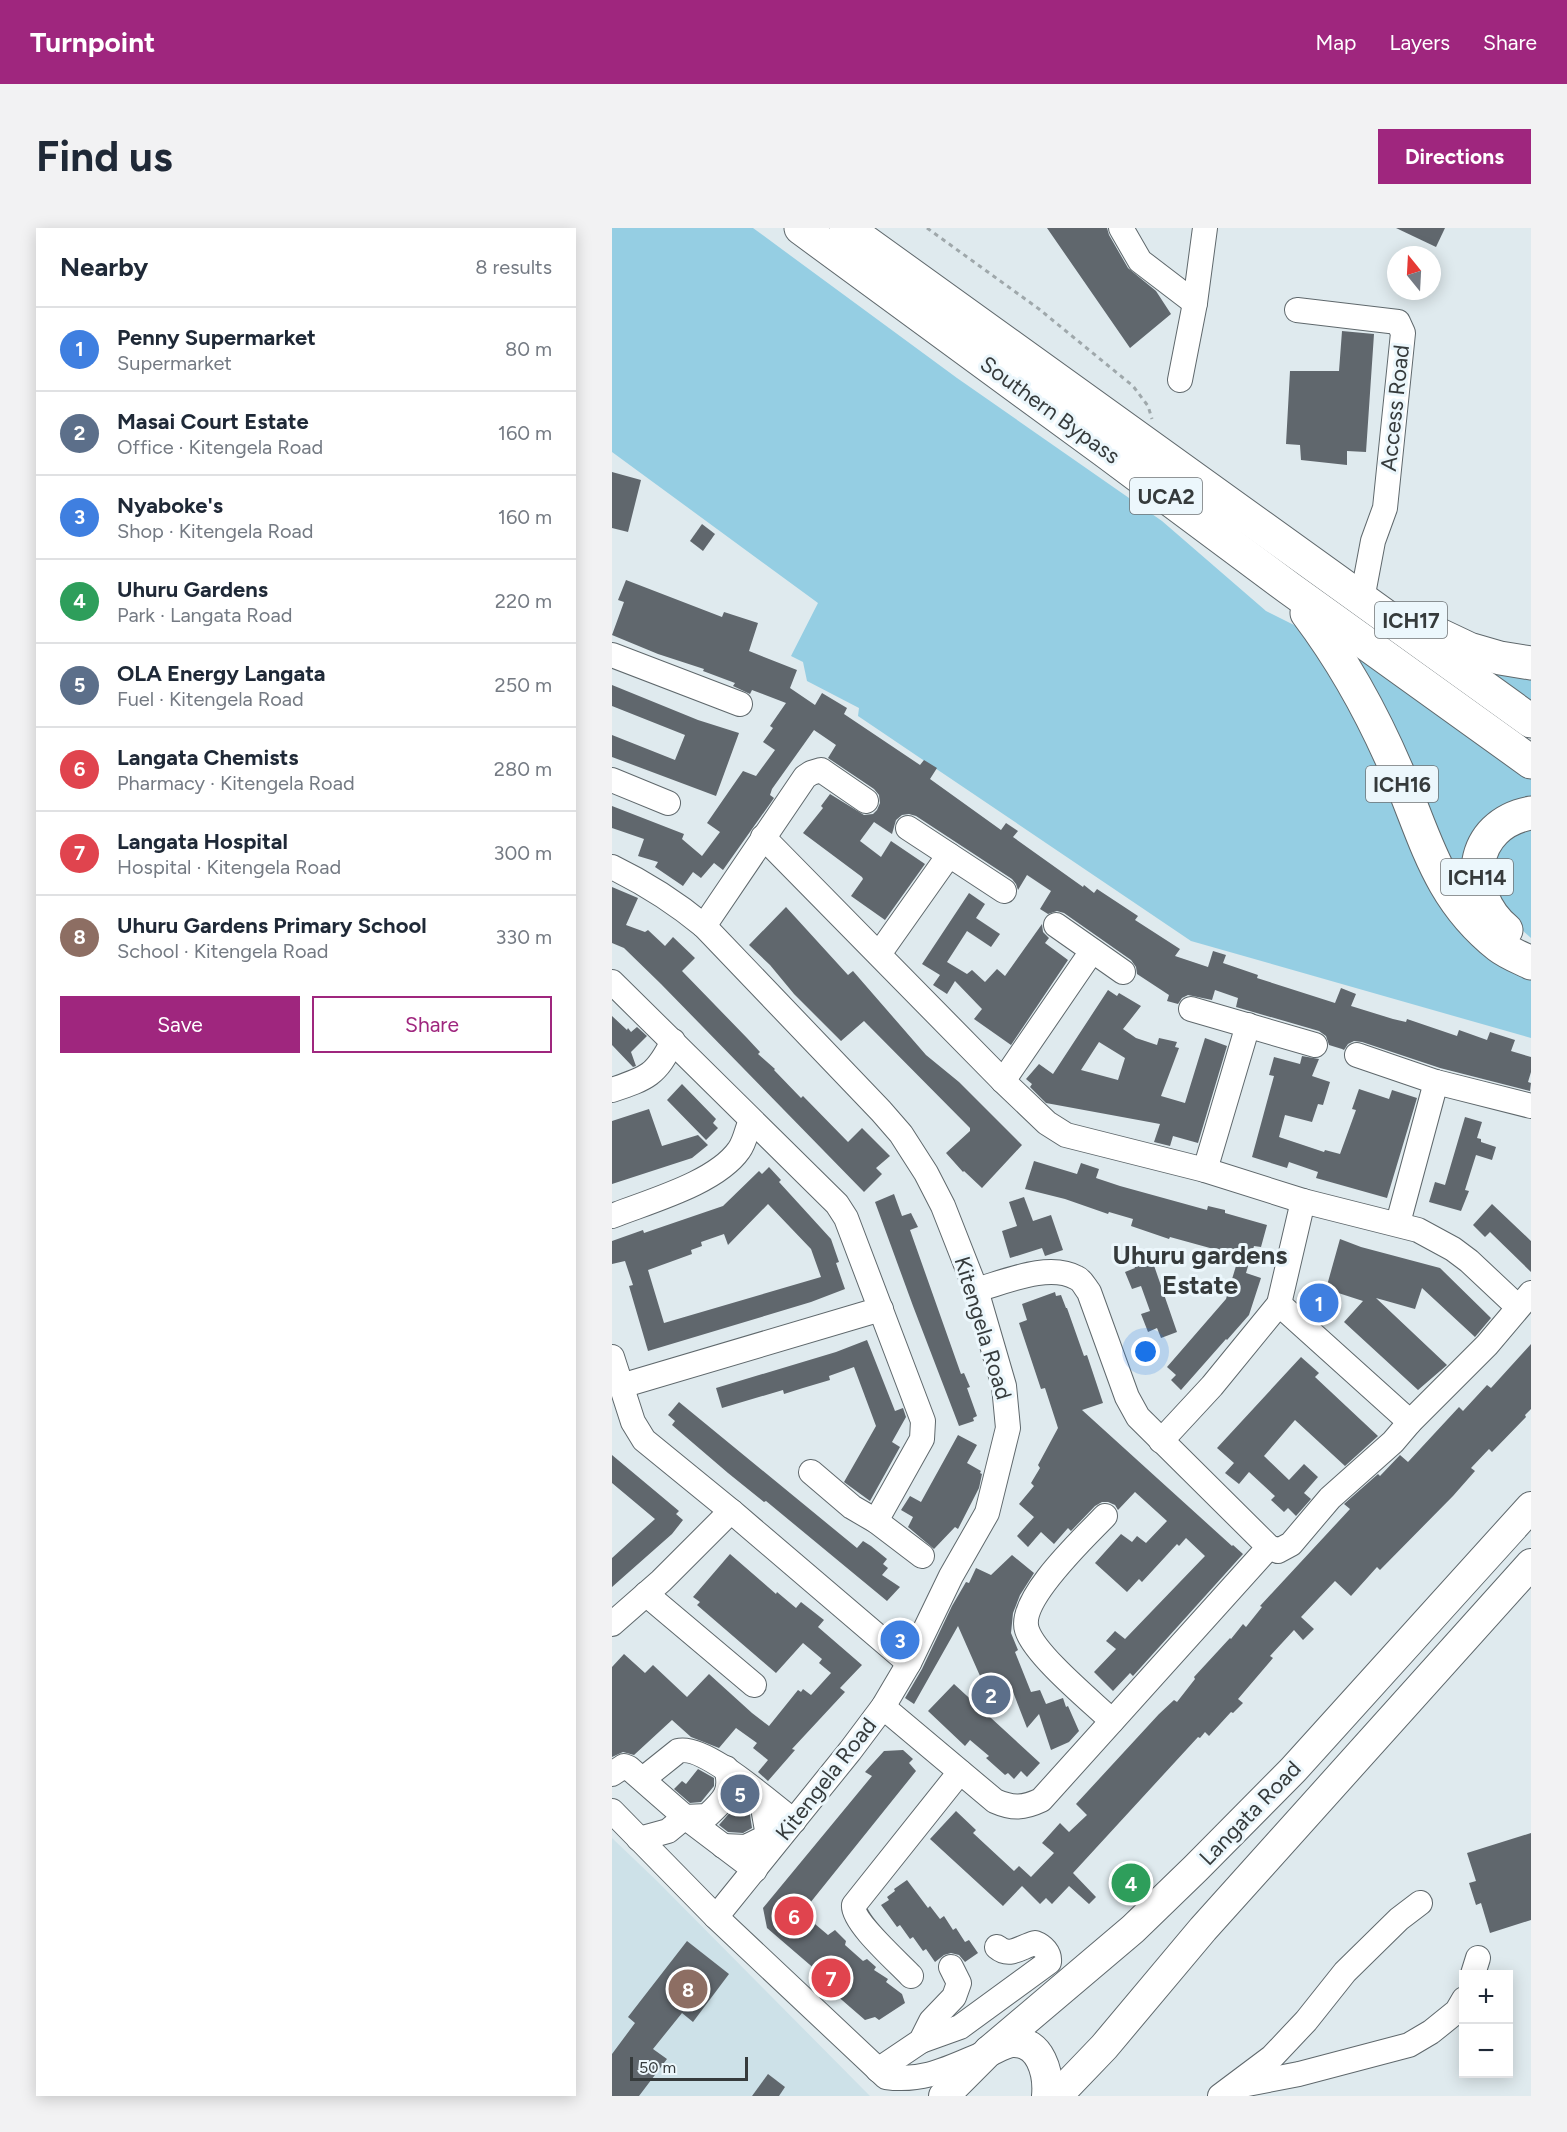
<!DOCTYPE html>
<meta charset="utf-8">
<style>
:root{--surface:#fff;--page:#f2f2f3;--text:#1f2937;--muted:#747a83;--line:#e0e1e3;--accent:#9f267e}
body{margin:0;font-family:Figtree,sans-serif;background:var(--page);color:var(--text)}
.controls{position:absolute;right:18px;bottom:18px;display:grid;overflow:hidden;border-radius:0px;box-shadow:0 3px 15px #0003}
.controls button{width:54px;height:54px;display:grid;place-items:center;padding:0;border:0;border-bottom:2px solid var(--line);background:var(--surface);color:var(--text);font:30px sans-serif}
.compass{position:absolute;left:775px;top:18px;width:54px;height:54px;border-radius:50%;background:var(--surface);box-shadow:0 3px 15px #0003;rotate:342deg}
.scale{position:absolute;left:18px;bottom:15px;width:118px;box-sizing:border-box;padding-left:6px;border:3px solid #363b3c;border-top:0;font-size:16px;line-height:21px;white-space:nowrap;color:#363b3c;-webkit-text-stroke:4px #ecf7fc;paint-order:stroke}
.you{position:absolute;left:534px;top:1124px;width:21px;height:21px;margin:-15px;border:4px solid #fff;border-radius:50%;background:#1a73e8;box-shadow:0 0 0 9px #1a73e833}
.badge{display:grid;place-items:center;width:39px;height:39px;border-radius:50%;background:var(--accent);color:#fff;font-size:20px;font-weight:700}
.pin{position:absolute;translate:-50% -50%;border:3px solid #fff;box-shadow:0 2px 6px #0006}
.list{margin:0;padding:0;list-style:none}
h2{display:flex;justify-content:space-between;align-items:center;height:78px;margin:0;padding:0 24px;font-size:26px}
h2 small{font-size:20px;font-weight:400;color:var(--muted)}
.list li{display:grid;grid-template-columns:39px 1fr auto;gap:18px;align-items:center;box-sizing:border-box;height:84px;padding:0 24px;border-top:2px solid var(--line)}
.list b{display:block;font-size:22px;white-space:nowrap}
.list p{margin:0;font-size:20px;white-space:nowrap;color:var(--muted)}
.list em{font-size:20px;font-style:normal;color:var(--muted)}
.actions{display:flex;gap:12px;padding:18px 24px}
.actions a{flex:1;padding:14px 0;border:2px solid var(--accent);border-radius:0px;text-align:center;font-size:21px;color:var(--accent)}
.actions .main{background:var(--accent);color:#fff}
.map{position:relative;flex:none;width:919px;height:1868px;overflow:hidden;border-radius:0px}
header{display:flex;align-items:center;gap:36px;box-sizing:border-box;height:84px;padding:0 30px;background:var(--accent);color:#fff}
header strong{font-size:28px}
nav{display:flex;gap:33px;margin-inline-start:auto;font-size:21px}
.intro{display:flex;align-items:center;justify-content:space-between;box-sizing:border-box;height:144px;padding:0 36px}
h1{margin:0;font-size:42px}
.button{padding:15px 27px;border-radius:0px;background:var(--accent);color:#fff;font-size:21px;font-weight:700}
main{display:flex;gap:36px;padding:0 36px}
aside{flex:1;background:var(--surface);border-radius:0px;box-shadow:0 3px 15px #0003}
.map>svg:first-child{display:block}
.built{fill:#cde1e8}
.green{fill:#95cee3}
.building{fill:#60676d;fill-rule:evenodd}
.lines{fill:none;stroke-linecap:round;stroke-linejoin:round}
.minor-casing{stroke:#5f686c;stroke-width:26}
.major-casing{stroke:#5f686c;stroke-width:32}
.highway-casing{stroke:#5f686c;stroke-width:35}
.path{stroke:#9fa8ab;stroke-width:3;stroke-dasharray:4.5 4.5;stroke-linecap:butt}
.minor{stroke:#fff;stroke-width:24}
.major{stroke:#fff;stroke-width:30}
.highway{stroke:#fff;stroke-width:33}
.labels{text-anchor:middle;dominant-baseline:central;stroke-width:6;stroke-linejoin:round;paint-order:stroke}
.shield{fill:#ecf7fc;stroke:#6d7376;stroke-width:1.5}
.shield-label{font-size:21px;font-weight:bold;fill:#363b3c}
.street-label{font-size:22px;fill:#363b3c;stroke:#ecf7fc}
.quarter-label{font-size:26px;font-weight:bold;fill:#363b3c;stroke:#ecf7fc}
</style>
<header>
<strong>Turnpoint</strong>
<nav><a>Map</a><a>Layers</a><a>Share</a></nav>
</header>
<div class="intro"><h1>Find us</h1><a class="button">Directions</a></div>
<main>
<aside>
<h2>Nearby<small>8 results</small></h2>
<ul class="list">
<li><span class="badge" style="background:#3f7fe0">1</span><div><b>Penny Supermarket</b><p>Supermarket</p></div><em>80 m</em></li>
<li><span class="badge" style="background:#5c6f8a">2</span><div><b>Masai Court Estate</b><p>Office · Kitengela Road</p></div><em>160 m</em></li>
<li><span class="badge" style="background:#3f7fe0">3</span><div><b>Nyaboke's</b><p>Shop · Kitengela Road</p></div><em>160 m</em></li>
<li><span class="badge" style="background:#2e9e5b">4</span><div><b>Uhuru Gardens</b><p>Park · Langata Road</p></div><em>220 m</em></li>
<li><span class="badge" style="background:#5c6f8a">5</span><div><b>OLA Energy Langata</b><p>Fuel · Kitengela Road</p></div><em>250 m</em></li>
<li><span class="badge" style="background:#e0444e">6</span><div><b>Langata Chemists</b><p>Pharmacy · Kitengela Road</p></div><em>280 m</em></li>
<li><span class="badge" style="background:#e0444e">7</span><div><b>Langata Hospital</b><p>Hospital · Kitengela Road</p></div><em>300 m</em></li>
<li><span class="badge" style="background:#8d6e63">8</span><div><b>Uhuru Gardens Primary School</b><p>School · Kitengela Road</p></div><em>330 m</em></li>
</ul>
<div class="actions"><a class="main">Save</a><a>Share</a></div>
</aside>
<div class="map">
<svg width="919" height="1868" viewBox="0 0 919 1868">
<rect width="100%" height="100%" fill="#dfeaee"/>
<polygon class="built" points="0,1610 45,1653 258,1868 0,1868"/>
<g class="green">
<polygon points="0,0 141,0 345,150 550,293 654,383 686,399 730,464 777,554 919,749 919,810 579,713 246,488 247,480 195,453 191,434 179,428 206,375 0,224"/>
<polygon points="730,419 919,542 919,575 891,580 864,682"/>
<polygon points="856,437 919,445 919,483"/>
<polygon points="919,593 919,710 891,685 877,658 878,626"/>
</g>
<g class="building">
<polygon points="435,0 495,0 497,7 516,40 544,63 559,86 518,120"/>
<polygon points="784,0 833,0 824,19"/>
<polygon points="730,103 762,106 754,224 735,223 735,237 689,232 688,217 674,216 678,143 727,143"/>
<polygon points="0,244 29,252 16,304 0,300"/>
<polygon points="90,296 103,306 91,323 78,313"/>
<polygon points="14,352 110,389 112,384 146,395 137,423 185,442 178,460 203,477 210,465 235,480 232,486 308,537 312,532 325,540 318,551 389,602 394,595 406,603 401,609 471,659 472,657 482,665 485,661 526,688 523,692 568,721 563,728 596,739 601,723 614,727 611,735 646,747 645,750 723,775 729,760 744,766 739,778 781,791 794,794 795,791 845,808 847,802 875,812 878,804 903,812 899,823 919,829 919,844 916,854 919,855 918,863 828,840 750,814 742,813 736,816 732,822 730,821 717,817 714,808 707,803 624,779 626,770 603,762 600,772 576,767 570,770 566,776 555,773 557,767 525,746 524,739 519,732 452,685 445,683 436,686 428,681 439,663 415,647 406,662 404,656 400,651 304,588 297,586 290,587 284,592 280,606 262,594 248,613 269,629 279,613 313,636 273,692 239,668 251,651 250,649 191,605 211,580 209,578 218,566 252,587 261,586 265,582 268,575 267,567 262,561 216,530 224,517 202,502 160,561 158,567 162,570 111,642 102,635 89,650 81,644 71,658 43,639 46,634 26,628 32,611 0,600 0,578 72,606 70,611 90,628 108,604 95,595 131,543 144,548 163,522 151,514 161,500 158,498 174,475 140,462 138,466 121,458 123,455 91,443 92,441 46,426 0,407 12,374 6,372"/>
<polygon points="0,457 86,492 127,505 104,568 0,529 0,507 63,532 73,507 0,478"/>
<polygon points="0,659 26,670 14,697 33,704 36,702 53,718 61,709 83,730 70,743 135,810 148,824 146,826 163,841 162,842 189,870 191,868 236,914 250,900 278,928 264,940 270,946 252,964 49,756 12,720 0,715"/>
<polygon points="357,665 373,676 364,690 388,706 379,719 355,703 335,734 355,746 360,742 373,754 385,741 393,748 430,696 431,704 437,710 433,715 456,732 399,817 362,791 370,781 343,753 335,766 321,757 328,747 310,736"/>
<polygon points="174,679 236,747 241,743 314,827 347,854 410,917 370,960 352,943 351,944 334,925 358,903 358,900 252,793 229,813 182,766 158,737 137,717"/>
<path d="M496,762l9,6 2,-3 22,13 -18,23 13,9 21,7 2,-7 18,4 -2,5 4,1 -18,48 24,7 20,-65 22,8 -29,97 -25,-7 -3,10 -16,-4 6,-18 -114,-21 -16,-16 2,-3 -6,-5 13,-15 14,10zM487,814l26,16 -7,22 -37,-10z"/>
<polygon points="0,788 15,802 16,800 19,804 25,799 35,808 19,824 24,838 21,839 0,817"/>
<polygon points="690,828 707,831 700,848 718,854 711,877 706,876 700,894 673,887 667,909 712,924 713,922 728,926 744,882 740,881 747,861 777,871 780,862 805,870 775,970 704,950 706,944 677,934 675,940 640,929 662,848 657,847 662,829 688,836"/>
<polygon points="70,856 104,891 101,895 106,900 94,912 55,872"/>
<polygon points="37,881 50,918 86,907 96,917 80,930 0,956 0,893"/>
<polygon points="853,889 870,894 865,910 869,911 869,914 884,919 880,932 864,927 853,962 857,963 849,983 817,974 823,954 833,957"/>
<polygon points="422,933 465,946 469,935 487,941 484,950 508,958 595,982 596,978 613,982 613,985 655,997 649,1019 642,1018 634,1045 649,1050 637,1087 615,1112 614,1111 569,1162 559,1152 564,1147 555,1139 614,1071 627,1028 558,1009 557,1011 519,998 521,991 497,984 496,986 453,971 413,961"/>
<path d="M157,939l12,13 -2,2 52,57 8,23 -3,1 9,26 -34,13 -163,49 -19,-65 4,-1 -8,-24 -13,3v-23l31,-11 1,3 79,-27 36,-35 3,3zM156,976l43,45 10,28 -157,46 -16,-53 44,-16 -1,-4 11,-4 -1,-4 23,-8 4,11z"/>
<polygon points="282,966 290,988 299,985 306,999 298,1002 349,1146 352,1145 358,1159 355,1160 365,1188 361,1190 362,1193 347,1198 301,1078 263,974"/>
<polygon points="412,969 421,993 439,987 451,1022 433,1028 430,1020 398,1030 390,1003 405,998 397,974"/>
<polygon points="880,976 919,1013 919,1044 878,1004 873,1009 861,997"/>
<polygon points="728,1011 749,1019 828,1040 879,1090 863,1109 810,1060 803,1081 764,1070 835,1137 806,1162 732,1094 751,1073 714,1061"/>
<polygon points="537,1023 565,1104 549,1110 545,1100 536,1104 529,1086 538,1083 529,1058 520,1061 513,1044 523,1040 519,1029"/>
<polygon points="443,1064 444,1068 449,1067 454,1080 455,1080 472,1128 475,1127 491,1175 470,1182 620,1318 621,1317 631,1326 521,1448 518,1445 501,1463 482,1444 504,1421 494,1413 503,1403 513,1411 593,1328 574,1310 567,1318 565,1316 530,1354 527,1351 515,1364 483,1335 509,1306 520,1314 525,1308 534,1315 555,1293 523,1264 506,1282 503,1277 496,1274 490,1274 483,1278 459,1303 456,1300 442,1316 429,1304 416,1319 405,1308 422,1289 407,1276 422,1258 419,1255 428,1240 426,1237 446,1200 433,1160 429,1161 407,1095 415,1092 410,1076"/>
<polygon points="255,1112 283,1183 291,1180 294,1189 280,1214 288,1219 258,1273 232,1254 264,1198 242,1139 217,1148 218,1152 191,1160 172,1166 171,1162 110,1180 104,1160 224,1124"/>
<polygon points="919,1116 919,1181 913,1187 914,1189 880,1224 877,1221 859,1240 863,1243 841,1268 768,1342 765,1339 739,1368 723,1353 689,1389 702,1401 691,1412 682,1402 658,1428 661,1430 626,1471 631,1475 621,1485 619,1484 597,1508 593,1504 588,1510 586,1509 461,1645 484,1669 477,1676 457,1658 440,1676 434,1670 428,1676 410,1658 391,1678 318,1611 344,1583 364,1602 361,1605 402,1643 407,1638 419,1649 442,1625 430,1615 448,1595 457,1604 475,1587 464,1576 547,1486 562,1472 565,1474 583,1451 582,1449 618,1410 619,1411 631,1396 634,1399 650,1379 648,1378 738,1281 732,1276 766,1246 768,1248 788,1227 796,1234 847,1179 851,1183 875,1157 879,1160"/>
<polygon points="689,1129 707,1145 703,1149 766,1208 733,1238 683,1192 652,1228 677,1252 692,1236 706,1249 692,1265 699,1271 684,1288 676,1280 672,1284 659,1272 663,1268 637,1244 627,1256 613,1245 622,1235 605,1220"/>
<polygon points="67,1174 245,1320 251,1313 259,1318 275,1331 271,1336 276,1340 270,1347 288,1359 275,1373 154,1273 152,1274 116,1245 60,1197 63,1193 56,1187"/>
<polygon points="346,1207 365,1217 355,1235 369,1243 368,1245 370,1246 367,1260 346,1301 343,1299 322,1321 296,1299 301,1289 289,1282 298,1268 309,1274"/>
<polygon points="0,1227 67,1283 64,1286 71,1292 60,1306 0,1359 0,1330 43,1291 0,1255"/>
<polygon points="118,1326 164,1366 165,1364 184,1380 189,1374 212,1392 206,1399 250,1437 228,1460 233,1464 180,1521 183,1522 156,1553 146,1544 156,1532 141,1520 145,1515 124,1500 107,1520 79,1509 60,1492 22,1527 11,1524 0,1529 0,1439 12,1426 33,1445 41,1437 75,1469 97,1446 140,1485 157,1498 186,1462 189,1464 191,1461 199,1467 219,1445 207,1435 210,1431 191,1415 164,1445 85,1377 88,1374 81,1369"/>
<polygon points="400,1327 422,1345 408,1367 401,1385 399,1405 406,1422 403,1424 419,1464 428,1462 434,1476 451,1470 454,1479 456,1478 467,1503 457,1514 439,1522 427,1486 415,1500 401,1464 393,1467 386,1451 372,1457 346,1398 302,1476 293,1470 310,1441 340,1378 354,1354 357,1355 364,1340 379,1347"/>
<polygon points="342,1456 428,1535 415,1549 409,1543 402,1551 396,1545 393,1547 374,1530 377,1528 358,1512 353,1518 316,1483"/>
<polygon points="291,1522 301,1531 297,1535 304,1543 190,1685 216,1707 223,1702 234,1713 233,1717 251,1733 255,1731 264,1739 262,1742 276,1751 274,1754 290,1766 293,1775 267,1792 263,1789 253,1792 223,1766 226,1761 155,1700 151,1680 260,1548 253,1544 272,1523"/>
<polygon points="86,1541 102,1550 102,1558 89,1574 78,1575 62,1561 70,1553 74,1556"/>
<polygon points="128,1569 136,1574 140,1600 131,1605 116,1604 107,1597 121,1581"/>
<polygon points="919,1605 919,1692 878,1705 869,1675 864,1677 857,1655 864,1653 855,1625"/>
<polygon points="295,1652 316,1680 318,1678 328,1691 332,1688 341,1702 344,1700 353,1714 357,1712 366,1725 353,1734 347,1727 339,1725 332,1727 323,1734 314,1721 311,1723 301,1709 298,1711 288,1697 285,1699 269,1677 277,1672 275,1669 283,1663 282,1661"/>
<polygon points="75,1713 117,1746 81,1794 70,1785 41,1821 55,1831 27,1868 0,1868 0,1826 23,1795 16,1789"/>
<polygon points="156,1846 173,1859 167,1868 140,1868"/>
</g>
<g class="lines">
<defs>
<g id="minor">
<polyline points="509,0 528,33 583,75"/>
<polyline points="685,82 786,94 791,105 773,280 761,313 751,366"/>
<polyline points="568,152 583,75 593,0"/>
<polyline points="0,427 128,476"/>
<polyline points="0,552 56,575"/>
<polyline points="296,600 392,663"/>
<polyline points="151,609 391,853 435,895 454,907 593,942 691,973 806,1002 841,1021 857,1033 906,1079"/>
<path d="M0,639c33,16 63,35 92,59l177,185 20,23 25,39 17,33 33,84 28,96 4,42 -21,85 -36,63 -42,87 -26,44 -33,44 -134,166"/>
<polyline points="444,697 511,744"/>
<polyline points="92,698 193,549 199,545 209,542 254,573"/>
<polyline points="267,726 337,627"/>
<polyline points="0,754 225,976 234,990 311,1193 310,1211 264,1293"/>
<polyline points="579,781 703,817"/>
<polyline points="745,827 824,854 919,878"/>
<polyline points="391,853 480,723"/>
<path d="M0,862c36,-12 44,-15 61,-49"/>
<polyline points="593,942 636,797"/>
<path d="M0,988c38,-15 104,-33 127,-66 6,-8 8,-21 12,-30"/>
<polyline points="786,995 824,854"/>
<path d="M364,1062c29,-8 73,-28 101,-12 5,2 8,9 12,14l38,105 11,20 131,130 9,4 13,-7 39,-46 63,-56 17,-20 77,-77 44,-52"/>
<polyline points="667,1076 798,1194"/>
<polyline points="0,1129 21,1194 32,1212 119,1283 297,1435"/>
<polyline points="9,1158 269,1081"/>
<polyline points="549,1213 600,1158 667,1076 691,973"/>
<polyline points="199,1244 240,1279 264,1293 310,1328"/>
<path d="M493,1288c-21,22 -88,84 -78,114 8,25 64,71 85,91"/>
<polyline points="34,1366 142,1457"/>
<polyline points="0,1396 49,1353 119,1283"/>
<path d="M271,1479l112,94c18,8 29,7 46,-1l228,-253"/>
<polyline points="0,1546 12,1538 17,1540 73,1589 143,1642"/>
<path d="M31,1551l35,-28c26,-8 94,54 116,70"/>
<path d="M0,1583l104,106 170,160c36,5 61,-8 94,-22"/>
<path d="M27,1611l29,-8 17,-14 22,-1c17,-16 26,-24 19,-48"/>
<polyline points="111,1618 134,1619 156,1608 149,1568"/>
<polyline points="861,1746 866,1730"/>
<path d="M299,1748c-12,-13 -60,-55 -57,-71l106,-133"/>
<path d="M309,1813l39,-14 89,-65c1,-9 -6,-16 -14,-19 -15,4 -25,15 -38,4"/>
<polyline points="266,1842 309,1813 319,1793 342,1769 347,1755 339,1739"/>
<polyline points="625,1858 687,1846 797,1817 819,1804 845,1783 852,1771"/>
<polyline points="608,1868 660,1829 694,1793 733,1744 787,1691 808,1675"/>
</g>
<g id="major">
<path d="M377,1823c7,-3 16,-8 23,-9 29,-2 37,32 35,54"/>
<polyline points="332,1868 377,1823 521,1701 584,1640 681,1542 919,1279"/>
<polyline points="445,1868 492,1819 591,1701 919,1336"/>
</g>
<g id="highway">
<polyline points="189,0 493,223 677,360 919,534"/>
<polyline points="234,0 919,493"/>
<path d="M695,385c37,49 66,102 90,158 29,67 40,126 102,175 9,7 22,12 32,17"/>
<polyline points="819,403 857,421 888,430 919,435"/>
<path d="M894,702c-44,-37 -37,-106 25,-117"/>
</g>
</defs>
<use href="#minor" class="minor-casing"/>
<use href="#major" class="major-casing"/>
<use href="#highway" class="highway-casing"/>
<polyline class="path" points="315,0 427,81 521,158 536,178 540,191"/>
<use href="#minor" class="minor"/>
<use href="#major" class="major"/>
<use href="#highway" class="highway"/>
</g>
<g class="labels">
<g class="shield">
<rect x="518" y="250" width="72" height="36" rx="4.5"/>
<rect x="763" y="374" width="72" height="36" rx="4.5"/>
<rect x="754" y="538" width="72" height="36" rx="4.5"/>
<rect x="829" y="631" width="72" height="36" rx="4.5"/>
</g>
<g class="shield-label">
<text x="554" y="268">UCA2</text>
<text x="799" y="392">ICH17</text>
<text x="790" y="556">ICH16</text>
<text x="865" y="649">ICH14</text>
</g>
<g class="street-label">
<text transform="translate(783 180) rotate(-84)">Access Road</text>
<text transform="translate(438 182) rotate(36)">Southern Bypass</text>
<text transform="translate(371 1100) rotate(73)">Kitengela Road</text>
<text transform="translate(214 1551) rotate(-52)">Kitengela Road</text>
<text transform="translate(638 1585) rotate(-46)">Langata Road</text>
</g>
<g class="quarter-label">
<text x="588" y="1027">Uhuru gardens<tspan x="588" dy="30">Estate</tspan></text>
</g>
</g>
</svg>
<div class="controls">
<button>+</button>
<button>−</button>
</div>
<svg class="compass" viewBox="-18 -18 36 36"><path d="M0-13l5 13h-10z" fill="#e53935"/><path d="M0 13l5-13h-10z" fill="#747a83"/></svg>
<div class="scale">50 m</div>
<div class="you"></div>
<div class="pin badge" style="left:707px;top:1075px;background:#3f7fe0">1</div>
<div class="pin badge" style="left:379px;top:1467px;background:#5c6f8a">2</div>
<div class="pin badge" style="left:288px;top:1412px;background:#3f7fe0">3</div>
<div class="pin badge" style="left:519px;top:1655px;background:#2e9e5b">4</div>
<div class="pin badge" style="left:128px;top:1566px;background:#5c6f8a">5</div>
<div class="pin badge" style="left:182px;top:1688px;background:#e0444e">6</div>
<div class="pin badge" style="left:219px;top:1750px;background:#e0444e">7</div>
<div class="pin badge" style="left:76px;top:1761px;background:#8d6e63">8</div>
</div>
</main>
